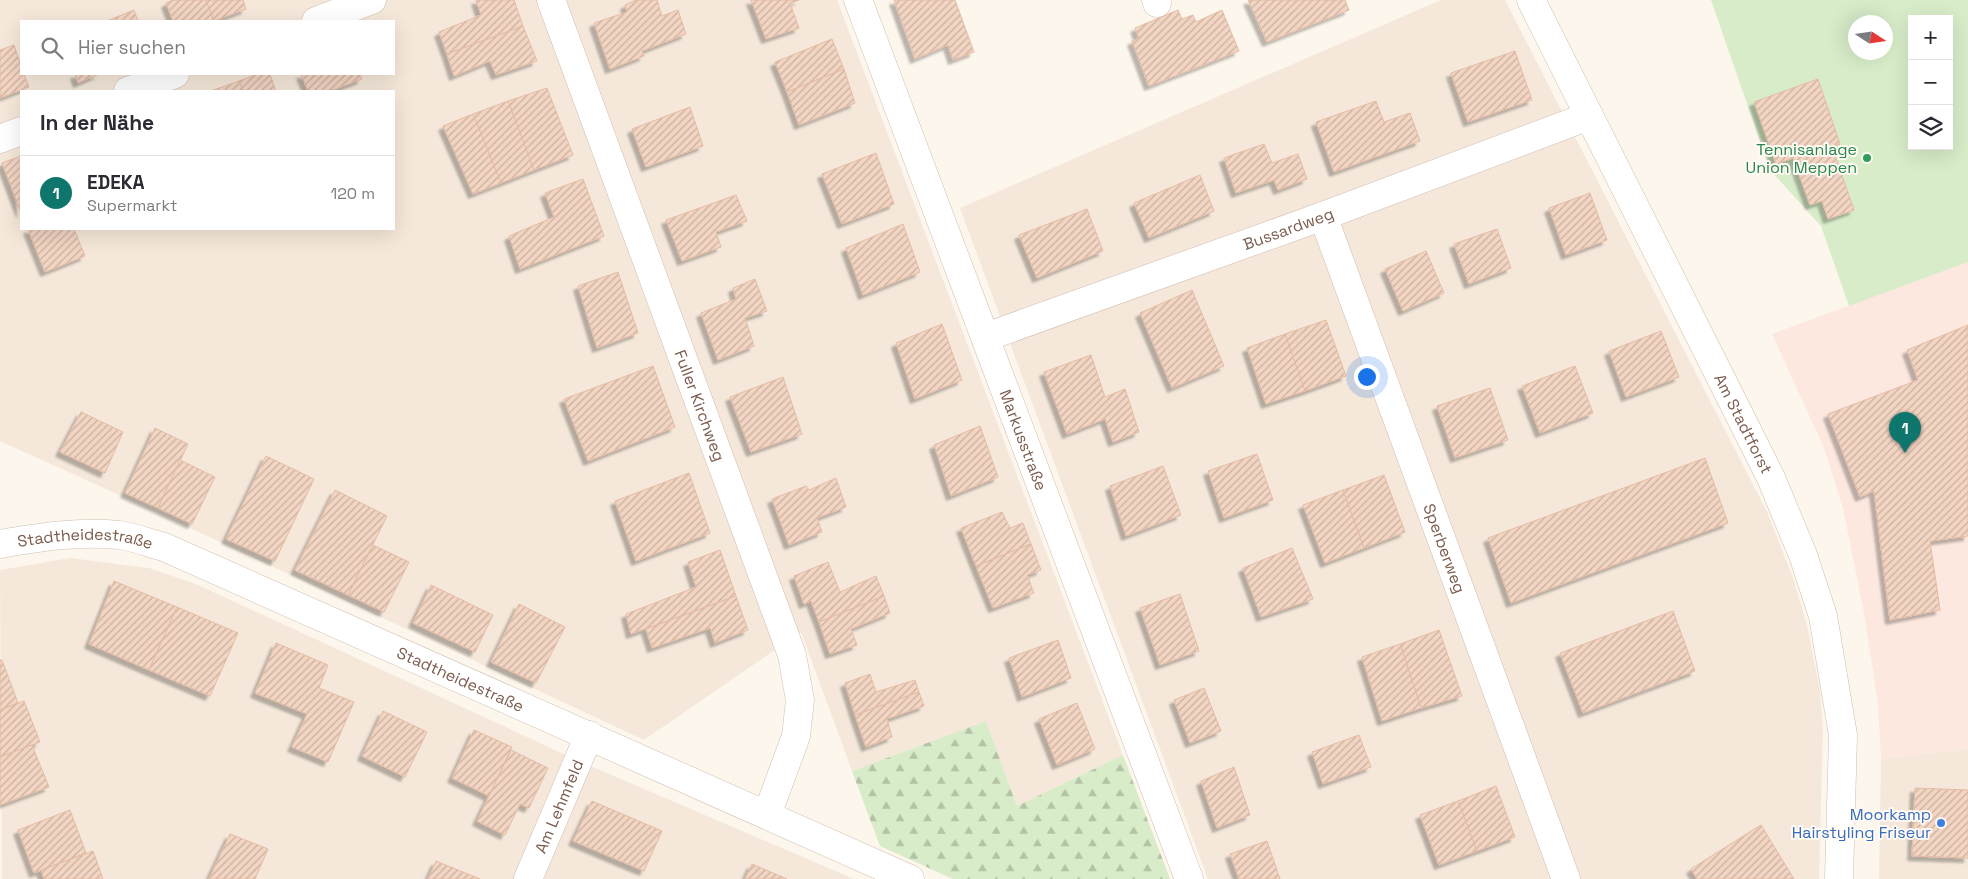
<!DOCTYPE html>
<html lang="de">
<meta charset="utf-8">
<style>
:root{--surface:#fff;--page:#f7f7f7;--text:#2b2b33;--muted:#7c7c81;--line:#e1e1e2;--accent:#0f766e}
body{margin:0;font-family:"Space Grotesk",sans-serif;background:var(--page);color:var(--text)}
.controls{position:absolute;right:15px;top:15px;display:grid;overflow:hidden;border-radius:0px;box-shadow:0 5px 20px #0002}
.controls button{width:45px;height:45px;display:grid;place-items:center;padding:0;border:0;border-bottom:1px solid var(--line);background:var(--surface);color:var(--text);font:25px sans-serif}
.compass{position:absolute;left:1848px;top:15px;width:45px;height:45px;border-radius:50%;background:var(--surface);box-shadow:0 5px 20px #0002;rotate:102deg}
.you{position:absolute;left:1366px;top:376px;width:18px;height:18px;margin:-12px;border:4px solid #fff;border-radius:50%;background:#1a73e8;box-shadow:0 0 0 8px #1a73e833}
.badge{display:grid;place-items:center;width:32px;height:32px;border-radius:50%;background:var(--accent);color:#fff;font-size:16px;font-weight:700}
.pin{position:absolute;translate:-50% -41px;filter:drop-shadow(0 1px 2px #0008)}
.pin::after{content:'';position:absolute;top:26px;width:18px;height:15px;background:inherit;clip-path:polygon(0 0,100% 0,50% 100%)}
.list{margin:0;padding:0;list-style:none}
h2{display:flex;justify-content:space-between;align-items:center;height:65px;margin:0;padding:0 20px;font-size:21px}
h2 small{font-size:16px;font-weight:400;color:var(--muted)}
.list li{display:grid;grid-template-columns:32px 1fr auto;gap:15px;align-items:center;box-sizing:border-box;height:75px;padding:0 20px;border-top:1px solid var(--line)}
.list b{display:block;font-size:19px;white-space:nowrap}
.list p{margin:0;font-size:16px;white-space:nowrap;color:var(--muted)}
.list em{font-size:16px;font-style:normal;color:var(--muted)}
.icon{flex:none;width:28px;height:28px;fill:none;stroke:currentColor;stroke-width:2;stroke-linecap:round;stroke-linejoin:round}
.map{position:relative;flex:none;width:1968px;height:879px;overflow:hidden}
.search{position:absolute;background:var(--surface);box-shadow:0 5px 20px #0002;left:20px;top:20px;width:375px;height:55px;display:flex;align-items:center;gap:12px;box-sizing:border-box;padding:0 18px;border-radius:0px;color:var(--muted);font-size:19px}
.panel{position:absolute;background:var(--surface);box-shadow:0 5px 20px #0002;left:20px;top:90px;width:375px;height:140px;border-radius:0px}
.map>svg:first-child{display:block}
.residential{fill:#f5e8da;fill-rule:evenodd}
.commercial{fill:#fde8e0}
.forest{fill:url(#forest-firs)}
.park{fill:#d8ecc9;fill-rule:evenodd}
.building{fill:url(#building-hatch);stroke:#e6bba3;filter:url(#shadow)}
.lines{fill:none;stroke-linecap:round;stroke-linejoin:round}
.street-casing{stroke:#d1beb0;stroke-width:29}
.street{stroke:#fff;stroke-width:28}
.leisure-dot{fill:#2e9e5b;stroke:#fffaf3;stroke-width:2}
.shop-dot{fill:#3f7fe0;stroke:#fffaf3;stroke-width:2}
.labels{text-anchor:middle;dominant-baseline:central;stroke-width:4;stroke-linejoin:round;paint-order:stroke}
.leisure-label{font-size:16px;fill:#27864d;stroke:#fffaf3;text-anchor:end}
.street-label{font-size:16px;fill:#7a5c4d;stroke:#fffaf3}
.shop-label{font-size:16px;fill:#366cbe;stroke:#fffaf3;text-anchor:end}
</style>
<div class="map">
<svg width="1968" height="879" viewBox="0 0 1968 879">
<defs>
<pattern id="forest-firs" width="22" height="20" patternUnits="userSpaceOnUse" patternTransform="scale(1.25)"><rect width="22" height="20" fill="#d8ecc9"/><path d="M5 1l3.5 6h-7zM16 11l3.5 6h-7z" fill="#b4c2a5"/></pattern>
<pattern id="building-hatch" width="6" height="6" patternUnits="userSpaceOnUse" patternTransform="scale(1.25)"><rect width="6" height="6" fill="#f3d5c3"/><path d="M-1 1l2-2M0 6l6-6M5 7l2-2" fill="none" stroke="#cab0a1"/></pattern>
<filter id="shadow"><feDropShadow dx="-4.5" dy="4.5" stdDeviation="1" flood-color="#0004"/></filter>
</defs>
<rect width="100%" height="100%" fill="#fdf6ec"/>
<g class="residential">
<path d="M0,0h837l286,755 -106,51 -31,-85 -134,50 -51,-139 -157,108 -518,-242 -126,-57zM21,21h373v53h-373zM21,91h373v138h-373z"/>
<polygon points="1441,0 1505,0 1768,514 1793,578 1807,625 1820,691 1823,729 1819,879 1208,879 960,208"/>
<polygon points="70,558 149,568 196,584 579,761 854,879 2,879 0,570"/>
<polygon points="1968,749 1968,879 1879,879 1881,759"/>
</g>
<polygon class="commercial" points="1968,262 1968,749 1881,759 1878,704 1864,613 1843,508 1824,448 1772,334"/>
<polygon class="forest" points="986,721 1017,806 1123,755 1170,879 953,879 880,846 852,771"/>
<path class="park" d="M1711,0h257v262l-119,44 -28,-80 -51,-56zM1912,19h37v127h-37zM1856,22h30v30h-30z"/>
<g class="building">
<polygon points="173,0 206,0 214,21 173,21 166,3"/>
<polygon points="206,0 243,0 246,9 214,21"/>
<polygon points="476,0 514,0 523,26 447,54 439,32 481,15"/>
<polygon points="636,0 657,0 662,16 678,10 686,34 642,51 644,56 610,69 594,23 627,12 625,5"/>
<polygon points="751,0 799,0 790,3 799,28 766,39"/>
<polygon points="894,0 955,0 974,52 953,60 948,45 915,59"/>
<polygon points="1248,0 1345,0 1349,10 1267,42"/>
<polygon points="134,10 138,21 107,21"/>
<polygon points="1178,10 1182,19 1193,15 1196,22 1222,10 1239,51 1149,86 1132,41 1139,38 1135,28"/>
<polygon points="523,26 537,61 496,75 490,61 454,76 447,54"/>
<polygon points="832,39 844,69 787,92 775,62"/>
<polygon points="14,45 21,66 21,74 24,74 29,87 0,98 0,50"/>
<polygon points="1515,51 1532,100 1468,122 1451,73"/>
<polygon points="844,69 855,103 799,125 787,92"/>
<polygon points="75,74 99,74 78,83"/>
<polygon points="258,74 270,74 276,91 243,91 239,81"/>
<polygon points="301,74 360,74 362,79 330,91 308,91"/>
<polygon points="1818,79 1840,144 1832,147 1854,210 1828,219 1822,201 1810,205 1793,158 1776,164 1754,102"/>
<polygon points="239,81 243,91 211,91"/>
<polygon points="547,88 573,155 534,170 508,101"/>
<polygon points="508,101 534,170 501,183 473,114"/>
<polygon points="1376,101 1384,122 1410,113 1420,141 1334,172 1316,122"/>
<polygon points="690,107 703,146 646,167 632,129"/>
<polygon points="473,114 501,183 473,194 443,126"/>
<polygon points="1264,144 1272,163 1298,154 1307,179 1278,190 1274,180 1236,193 1224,158"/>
<polygon points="876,153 894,204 842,224 822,174"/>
<polygon points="21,156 21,213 2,163"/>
<polygon points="1200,175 1214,211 1149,238 1134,203"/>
<polygon points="583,179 604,236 520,269 509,236 554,217 545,193"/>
<polygon points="1590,193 1607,240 1566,255 1549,208"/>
<polygon points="736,195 747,221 716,232 721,247 682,261 666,220"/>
<polygon points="1087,209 1103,251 1037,278 1019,235"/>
<polygon points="903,224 920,272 863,295 846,248"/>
<polygon points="28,229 74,229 85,256 45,272"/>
<polygon points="1497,229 1511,268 1469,284 1454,244"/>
<polygon points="1426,251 1444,293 1403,311 1385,269"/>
<polygon points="618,272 638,333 597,348 578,286"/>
<polygon points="755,279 767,311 745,318 754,346 718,360 701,313 736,299 733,288"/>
<polygon points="1192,290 1224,366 1172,388 1140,313"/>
<polygon points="1326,320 1346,376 1305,391 1285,334"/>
<polygon points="942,324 962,380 915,399 896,343"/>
<polygon points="1968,325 1968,536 1930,541 1940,610 1890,620 1874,491 1860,497 1828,414 1918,380 1907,350"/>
<polygon points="1661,331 1679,377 1626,397 1609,351"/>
<polygon points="1285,334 1305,391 1266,404 1247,348"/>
<polygon points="1091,355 1105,397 1125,389 1139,432 1113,442 1105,419 1067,434 1044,372"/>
<polygon points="653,366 675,427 588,461 564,399"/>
<polygon points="1575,366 1593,413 1540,433 1522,386"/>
<polygon points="783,377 802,434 751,452 730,397"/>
<polygon points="1490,388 1508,440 1455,458 1437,406"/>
<polygon points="81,412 123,432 105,473 60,452"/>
<polygon points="980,426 998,477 951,496 934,445"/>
<polygon points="155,428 188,444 158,508 125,493"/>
<polygon points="1257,454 1273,500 1224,518 1208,471"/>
<polygon points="266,456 314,479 275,561 226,539"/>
<polygon points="1705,458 1728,523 1511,603 1488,538"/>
<polygon points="180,460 215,477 192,524 158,508"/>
<polygon points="1163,466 1181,515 1126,536 1110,486"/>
<polygon points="689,473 710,533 636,561 615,501"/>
<polygon points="1384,475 1405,532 1364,548 1343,490"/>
<polygon points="836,478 846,507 817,518 822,532 789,545 772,499 806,486 809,490"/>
<polygon points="335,490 387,516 348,595 295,570"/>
<polygon points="1343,490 1364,548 1325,563 1303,505"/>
<polygon points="1002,512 1010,528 1023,523 1031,544 976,566 961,528"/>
<polygon points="1031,544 1041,570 1027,575 1034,593 993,608 976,566"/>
<polygon points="373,545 409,562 384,612 348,595"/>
<polygon points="1292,548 1313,599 1261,617 1243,568"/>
<polygon points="720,550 736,596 631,634 626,614 696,587 688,562"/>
<polygon points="828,562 840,592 876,576 884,596 819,622 811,601 804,604 794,576"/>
<polygon points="114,581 177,607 149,670 89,644"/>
<polygon points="431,585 493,615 475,652 413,623"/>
<polygon points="1180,594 1199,651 1160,665 1140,608"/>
<polygon points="736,596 748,630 715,643 710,628 652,648 646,629"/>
<polygon points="884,596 890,613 851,629 857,645 830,654 819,622"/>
<polygon points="519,604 565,627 536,683 491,662"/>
<polygon points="177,607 238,633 210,696 149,670"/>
<polygon points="1673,611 1695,671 1583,713 1560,653"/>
<polygon points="1439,630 1462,696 1421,708 1400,644"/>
<polygon points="1058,640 1071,678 1022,697 1009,658"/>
<polygon points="276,643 328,665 319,688 354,702 328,762 292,747 307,714 255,693"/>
<polygon points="1400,644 1421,708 1382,721 1362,657"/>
<polygon points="0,660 2,660 18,703 0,710"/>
<polygon points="870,674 876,692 915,680 919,692 855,715 845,683"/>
<polygon points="1204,688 1221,731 1190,743 1174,700"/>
<polygon points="919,692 924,706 887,719 892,737 866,747 855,715"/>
<polygon points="24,701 40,742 0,757 0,710"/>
<polygon points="1077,703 1095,749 1057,765 1039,719"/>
<polygon points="383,711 427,732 405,777 362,756"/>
<polygon points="474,730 512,747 489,796 452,778"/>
<polygon points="1359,735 1371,767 1323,784 1312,752"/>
<polygon points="32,745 49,787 0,805 0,757"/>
<polygon points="511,750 548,768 529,808 520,804 505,835 477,821"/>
<polygon points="1234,767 1250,815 1217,828 1201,781"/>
<polygon points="1496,786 1515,837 1477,851 1458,801"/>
<polygon points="1915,788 1968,790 1968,858 1912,856"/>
<polygon points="592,801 662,831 644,871 573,841"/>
<polygon points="1458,801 1477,851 1439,865 1420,815"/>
<polygon points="70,810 86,853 34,873 18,830"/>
<polygon points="1761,825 1794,879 1697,879 1691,869"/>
<polygon points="230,834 268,849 255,879 209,879"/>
<polygon points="1267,841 1280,879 1239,879 1230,854"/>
<polygon points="93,851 103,879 44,879 41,870"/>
<polygon points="436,861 480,879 428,879"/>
<polygon points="752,864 787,879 745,879"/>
</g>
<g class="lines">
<defs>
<g id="street">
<path id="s1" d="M551,0l241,655 8,45 -4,36 -29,79"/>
<path id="s2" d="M858,0l331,879"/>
<polyline points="1156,0 1157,3"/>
<path id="s3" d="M1531,0l240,478 32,77 20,61 20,119 -4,144"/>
<polyline points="316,21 372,0"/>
<polyline points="128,91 175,74"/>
<polyline points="0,139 21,131"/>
<path id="s4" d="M1323,216l243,663"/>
<path id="s5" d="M986,337l337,-121 266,-100"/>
<path id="s6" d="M0,544c40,-7 79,-13 119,-9 15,2 30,8 45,12l746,332"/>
<path id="s7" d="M528,879l61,-144"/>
</g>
</defs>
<use href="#street" class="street-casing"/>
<use href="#street" class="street"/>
</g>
<circle class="leisure-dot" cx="1867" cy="158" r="5"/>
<circle class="shop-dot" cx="1941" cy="823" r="5"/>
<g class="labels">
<g class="leisure-label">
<text x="1857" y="149">Tennisanlage<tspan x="1857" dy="18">Union Meppen</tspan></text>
</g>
<g class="street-label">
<text stroke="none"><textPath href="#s5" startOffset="321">Bussardweg</textPath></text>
<text stroke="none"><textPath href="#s1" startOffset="432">Fuller Kirchweg</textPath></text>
<text stroke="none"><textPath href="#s3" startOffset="474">Am Stadtforst</textPath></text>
<text stroke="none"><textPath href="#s2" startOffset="470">Markusstraße</textPath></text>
<text stroke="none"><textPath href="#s6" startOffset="86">Stadtheidestraße</textPath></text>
<text stroke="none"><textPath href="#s4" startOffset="354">Sperberweg</textPath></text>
<text stroke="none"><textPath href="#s6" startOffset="491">Stadtheidestraße</textPath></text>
<text stroke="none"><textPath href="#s7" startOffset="79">Am Lehmfeld</textPath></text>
</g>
<g class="shop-label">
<text x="1931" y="814">Moorkamp<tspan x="1931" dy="18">Hairstyling Friseur</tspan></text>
</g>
</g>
</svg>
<div class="controls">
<button>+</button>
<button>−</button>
<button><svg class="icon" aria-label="layers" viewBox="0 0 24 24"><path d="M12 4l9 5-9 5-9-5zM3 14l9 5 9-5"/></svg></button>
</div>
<svg class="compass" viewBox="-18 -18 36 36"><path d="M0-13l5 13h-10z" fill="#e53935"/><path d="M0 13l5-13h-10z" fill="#7c7c81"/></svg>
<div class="you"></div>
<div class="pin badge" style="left:1905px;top:453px">1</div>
<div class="search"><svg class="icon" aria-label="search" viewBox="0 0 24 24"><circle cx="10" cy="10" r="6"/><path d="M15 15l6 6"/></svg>Hier suchen</div>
<section class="panel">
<h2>In der Nähe<small></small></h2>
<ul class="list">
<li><span class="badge">1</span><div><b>EDEKA</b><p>Supermarkt</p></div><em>120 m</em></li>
</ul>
</section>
</div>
